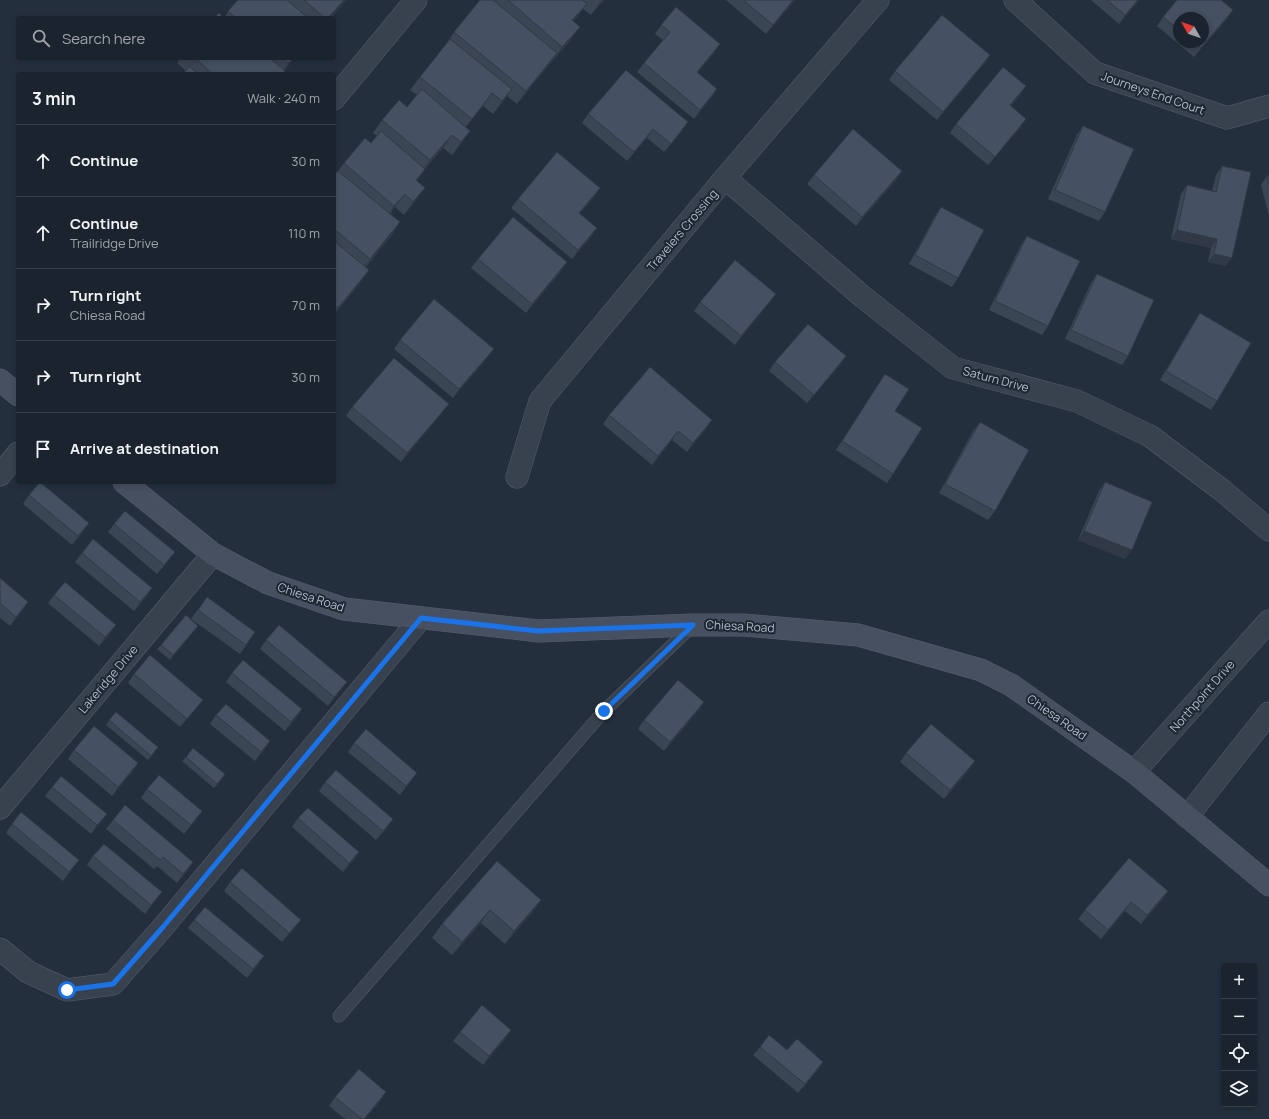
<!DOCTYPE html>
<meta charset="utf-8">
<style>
:root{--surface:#1b232e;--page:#242b36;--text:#f1f3f6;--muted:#a0a4aa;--line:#39404a}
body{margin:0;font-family:Manrope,sans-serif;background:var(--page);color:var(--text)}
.controls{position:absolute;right:12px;bottom:12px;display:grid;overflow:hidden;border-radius:4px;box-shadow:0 2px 6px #0003}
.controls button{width:36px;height:36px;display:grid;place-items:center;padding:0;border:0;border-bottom:1px solid var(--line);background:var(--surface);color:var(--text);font:20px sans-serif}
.compass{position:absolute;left:1173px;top:12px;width:36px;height:36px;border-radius:50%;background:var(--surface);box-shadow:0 2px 6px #0003;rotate:310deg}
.stop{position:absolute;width:12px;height:12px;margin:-9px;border:3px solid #1a73e8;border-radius:50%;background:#fff}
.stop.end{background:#1a73e8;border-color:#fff;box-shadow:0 1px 4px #0008}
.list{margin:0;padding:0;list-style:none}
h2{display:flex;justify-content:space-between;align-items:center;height:52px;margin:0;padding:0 16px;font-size:17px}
h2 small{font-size:13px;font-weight:400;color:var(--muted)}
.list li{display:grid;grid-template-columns:26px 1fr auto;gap:12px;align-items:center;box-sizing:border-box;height:72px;padding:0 16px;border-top:1px solid var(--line)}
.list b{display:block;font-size:15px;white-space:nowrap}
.list p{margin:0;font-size:13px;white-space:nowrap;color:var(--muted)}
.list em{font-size:13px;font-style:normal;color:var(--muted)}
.icon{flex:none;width:22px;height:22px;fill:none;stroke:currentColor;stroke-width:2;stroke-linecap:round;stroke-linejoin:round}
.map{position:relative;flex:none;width:1269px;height:1119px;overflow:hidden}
.search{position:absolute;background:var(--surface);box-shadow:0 2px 6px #0003;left:16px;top:16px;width:320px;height:44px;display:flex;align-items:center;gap:10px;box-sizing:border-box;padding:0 14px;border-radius:4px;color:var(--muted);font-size:15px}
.panel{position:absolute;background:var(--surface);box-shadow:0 2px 6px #0003;left:16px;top:72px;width:320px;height:412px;border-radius:4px}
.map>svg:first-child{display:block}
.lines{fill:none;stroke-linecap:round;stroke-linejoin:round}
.service-casing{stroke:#565f6c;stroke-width:13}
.minor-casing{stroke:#565f6c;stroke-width:23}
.secondary-casing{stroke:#565f6c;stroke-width:23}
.service{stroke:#38414e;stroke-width:12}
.minor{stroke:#38414e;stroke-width:22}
.secondary{stroke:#465061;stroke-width:22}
.wall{fill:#3b4654;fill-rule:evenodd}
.shaded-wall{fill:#303945}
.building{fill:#455162;stroke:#303945}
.route{stroke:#1a73e8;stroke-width:5}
.labels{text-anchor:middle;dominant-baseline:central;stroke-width:4;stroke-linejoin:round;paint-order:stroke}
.street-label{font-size:12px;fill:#b4bcc9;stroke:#1d2633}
</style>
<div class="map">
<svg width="1269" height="1119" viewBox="0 0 1269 1119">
<rect width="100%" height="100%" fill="#242f3e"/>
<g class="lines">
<defs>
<polyline id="service" points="339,1016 604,711 692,626"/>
<g id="minor">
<polyline points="1015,0 1095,73 1227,118 1269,106"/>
<polyline points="334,99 416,0"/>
<polyline points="725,178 863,297 953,368 1077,401 1150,436 1223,491 1269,530"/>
<polyline points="0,475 18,453"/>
<polyline points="517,477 540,401 725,178 878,0"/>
<polyline points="1134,772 1269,621"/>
<polyline points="0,808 213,554"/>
<polyline points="1187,817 1269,713"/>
<polyline points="0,949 28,972 67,990 113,984 163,927 421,618"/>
</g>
<g id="secondary">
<polyline points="0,380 18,395"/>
<polyline points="124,482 213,554 268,583 344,609 539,631 693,625 744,625 858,635 981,670 1011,685 1134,772 1269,885"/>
</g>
</defs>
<use href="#service" class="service-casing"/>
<use href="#minor" class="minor-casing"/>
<use href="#secondary" class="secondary-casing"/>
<use href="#service" class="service"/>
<use href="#minor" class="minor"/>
<use href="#secondary" class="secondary"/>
</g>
<g class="wall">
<polygon points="238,0 346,0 331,18 214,18 224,17"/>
<polygon points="480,0 604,0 591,15 583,9 574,21 571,40 553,60 548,66 517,104 507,96 493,114 483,106 466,127 470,131 461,144 452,155 443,148 425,169 417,181 425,188 415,201 404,215 395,207 390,214 400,222 391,236 366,267 369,270 360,283 334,315 334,175 338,171 344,163 371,143 377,136 373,133 382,120 407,107 417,95 410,90 420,77 446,45 454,32"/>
<polygon points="726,0 795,0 766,34"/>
<polygon points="1091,0 1139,0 1119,24"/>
<path d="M1233,10l-6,9 -33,38 -37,-31 6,-9zM1179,18l24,24h-24z"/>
<polygon points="661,25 714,53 697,73 717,89 711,98 694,119 637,72 644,63 663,40 655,34"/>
<polygon points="990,55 984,64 937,120 889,80 895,71"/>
<polygon points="181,58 295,58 284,70 285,71 282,74 183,74 186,71 177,63"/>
<polygon points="1026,86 1020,95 1011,106 1020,128 988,165 950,133 956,124"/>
<polygon points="588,114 682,131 664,152 647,138 627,161 582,123"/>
<polygon points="1083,126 1105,212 1099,221 1048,199 1077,135"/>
<polygon points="1222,166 1226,266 1208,262 1211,248 1171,239 1181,194 1187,185 1212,191 1216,175"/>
<polygon points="902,171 896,180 856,226 807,184 814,175"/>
<polygon points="1267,176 1269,176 1269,216 1261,185"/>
<polygon points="600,188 594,197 580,213 591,237 572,259 511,208 518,199"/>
<polygon points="941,207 958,278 952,287 909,264 935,216"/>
<polygon points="1027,236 1048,326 1042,335 989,310 1021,245"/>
<polygon points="478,259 561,271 526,313 471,268"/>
<polygon points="1097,274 1128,356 1122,365 1065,339 1091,283"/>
<polygon points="776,294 769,303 735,345 694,311 700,302"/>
<polygon points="1200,313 1217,401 1211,410 1160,380 1194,322"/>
<polygon points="400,340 487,358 453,398 394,349"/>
<polygon points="846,356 840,365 807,403 769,371 775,362"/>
<polygon points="885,374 895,411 893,474 887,483 836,450"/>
<polygon points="352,407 442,413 401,462 346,416"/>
<polygon points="609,415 706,429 687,452 672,440 652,465 603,424"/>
<polygon points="980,422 995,511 988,520 939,493 973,431"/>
<polygon points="1105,482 1125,559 1078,540 1099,491"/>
<polygon points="29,495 89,523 83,532 72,545 23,504"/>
<polygon points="114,524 175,552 168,561 157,574 108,532"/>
<polygon points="82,553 152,588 146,597 134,611 75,562"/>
<polygon points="0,578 28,602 22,611 10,626 0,618"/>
<polygon points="54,595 110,634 99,646 48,603"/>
<polygon points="207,597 249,641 240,654 191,619"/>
<polygon points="195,630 170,660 157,649 161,645"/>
<polygon points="266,640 340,691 328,706 260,649"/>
<polygon points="232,673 296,718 285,731 226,682"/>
<polygon points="134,674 196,708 180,727 128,683"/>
<polygon points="704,702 698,711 664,751 638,729 644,720"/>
<polygon points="216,715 270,741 264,750 255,761 210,724"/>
<polygon points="109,720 155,752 148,760 106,725"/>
<polygon points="354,743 411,781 400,795 348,752"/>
<polygon points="74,750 138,763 132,772 112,796 68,759"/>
<polygon points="906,753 969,770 944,799 900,762"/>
<polygon points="186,757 222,779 214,788 182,761"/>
<polygon points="325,782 393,819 387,828 376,840 319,791"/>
<polygon points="52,787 107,814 100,823 91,834 45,796"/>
<polygon points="147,789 202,811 196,820 184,834 141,798"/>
<polygon points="298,818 359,852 353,861 343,872 292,827"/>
<polygon points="113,820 193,862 187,871 177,883 157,866 154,869 106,829"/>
<polygon points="12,824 72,869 63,881 6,833"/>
<polygon points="93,856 155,901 145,914 87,865"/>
<polygon points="497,861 541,900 532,913 505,944 481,923 452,955 432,938 442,924"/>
<polygon points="230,882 294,929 282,942 224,891"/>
<polygon points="1168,891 1162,900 1141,924 1125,911 1101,939 1078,919 1085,910"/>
<polygon points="194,920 258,965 247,978 188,928"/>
<polygon points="460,1032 505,1039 483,1065 453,1041"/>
<polygon points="760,1047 787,1050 823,1062 817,1071 798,1093 753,1055"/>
<polygon points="386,1092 380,1101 365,1119 345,1119 329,1106 335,1097"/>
</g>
<g class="shaded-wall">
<polygon points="344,0 346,0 331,18 328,18"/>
<polygon points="602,0 604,0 591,15 600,2"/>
<polygon points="793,0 795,0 766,34 773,25"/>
<polygon points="1138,0 1139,0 1119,24 1125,15"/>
<polygon points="587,4 577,17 563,33 572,20"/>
<polygon points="1233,10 1227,19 1194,57 1201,48"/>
<polygon points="580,27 571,40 553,60 562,47"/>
<polygon points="720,44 714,53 690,81 697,72"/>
<polygon points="557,53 548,66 517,104 526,91"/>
<polygon points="990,55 984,64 937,120 943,112"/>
<polygon points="293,58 295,58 281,74 288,63"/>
<polygon points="1026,86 1020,95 1004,114 1010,105"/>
<polygon points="512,89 503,102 493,114 502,101"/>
<polygon points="717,89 711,98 694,119 700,110"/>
<polygon points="492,93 483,106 462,132"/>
<polygon points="1026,119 1020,128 988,165 995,157"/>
<polygon points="653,129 647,138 627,161 634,152"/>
<polygon points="470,131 461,144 452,155 461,142"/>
<polygon points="452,135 443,148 421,174 430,160"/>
<polygon points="425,169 416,182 416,180"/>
<polygon points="902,171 896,180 856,226 862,217"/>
<polygon points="425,188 415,201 404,215 413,202"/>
<polygon points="600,188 594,197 573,222 579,213"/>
<polygon points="405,194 395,207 385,219 394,206"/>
<polygon points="400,222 391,236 361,272 370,259"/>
<polygon points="597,228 591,237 572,259 578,250"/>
<polygon points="1177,230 1217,239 1211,248 1171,239"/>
<polygon points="1214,254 1232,258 1226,266 1208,262"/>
<polygon points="567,262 561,271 526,313 532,304"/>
<polygon points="369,270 360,283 334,315 338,308"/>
<polygon points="776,294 769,303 735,345 741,336"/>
<polygon points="494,349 487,358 453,398 459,389"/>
<polygon points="846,356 840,365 807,403 814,395"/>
<polygon points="449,404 442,413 401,462 407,453"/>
<polygon points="712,420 706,429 687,452 693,443"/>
<polygon points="678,431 672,440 652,465 658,456"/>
<polygon points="89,523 83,532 72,545 78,536"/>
<polygon points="1084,531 1132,550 1125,559 1078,540"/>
<polygon points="152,588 146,597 134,611 140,602"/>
<polygon points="28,602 22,611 10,626 16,617"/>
<polygon points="116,625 110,634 99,646 105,637"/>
<polygon points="198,626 195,630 170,660 173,655"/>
<polygon points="347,682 340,691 328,706 334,697"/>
<polygon points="704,702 698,711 664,751 670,742"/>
<polygon points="302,709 296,718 285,731 291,722"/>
<polygon points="270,741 264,750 255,761 261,752"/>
<polygon points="975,761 969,770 944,799 950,790"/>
<polygon points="138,763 132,772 112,796 118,787"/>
<polygon points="417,773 411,781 400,795 406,786"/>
<polygon points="202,811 196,820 184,834 191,825"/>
<polygon points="107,814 100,823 91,834 97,825"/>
<polygon points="393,819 387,828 376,840 383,831"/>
<polygon points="359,852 353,861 343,872 349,863"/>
<polygon points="79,860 72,869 63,881 69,872"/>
<polygon points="193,862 187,871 177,883 183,874"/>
<polygon points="1168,891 1162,900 1141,924 1147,915"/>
<polygon points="162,892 155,901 145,914 151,905"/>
<polygon points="541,900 532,913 505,944 514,931"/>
<polygon points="1131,902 1125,911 1101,939 1108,930"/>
<polygon points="490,910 481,923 452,955 462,942"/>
<polygon points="301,920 294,929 282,942 289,933"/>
<polygon points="264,956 258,965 247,978 253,969"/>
<polygon points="511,1030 505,1039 483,1065 489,1056"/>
<polygon points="823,1062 817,1071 798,1093 805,1084"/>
<polygon points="386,1092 380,1101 365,1119 364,1119"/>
</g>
<g class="building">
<polygon points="238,0 287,0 308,18 236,18 228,11"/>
<polygon points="304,0 344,0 328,18 325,18"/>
<polygon points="480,0 493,0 557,53 526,91 454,32"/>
<polygon points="508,0 582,0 587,4 572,20 580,27 562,47"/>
<polygon points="743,0 793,0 773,25"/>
<polygon points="1107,0 1138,0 1125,15"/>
<polygon points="1177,0 1221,0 1233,10 1201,48 1193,42 1203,42 1203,18 1179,18 1179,30 1163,17"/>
<polygon points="676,7 720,44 697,72 717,89 700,110 644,63 670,32 661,25"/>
<polygon points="219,13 224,18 214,18"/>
<polygon points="942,15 990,55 943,112 895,71"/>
<polygon points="450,39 512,89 502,101 492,93 472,119 420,77"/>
<polygon points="195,58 270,58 285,71 282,74 213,74"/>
<polygon points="283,58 293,58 288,63"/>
<polygon points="189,66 198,74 183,74"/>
<polygon points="1003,67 1026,86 1010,105 1026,119 995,157 956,124"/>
<polygon points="626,70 688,122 671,144 653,129 634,152 588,114"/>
<polygon points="422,89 470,131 461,142 452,135 430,160 382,120 399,100 407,107"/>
<polygon points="1083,126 1134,149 1105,212 1055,190"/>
<polygon points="853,129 902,171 862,217 814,175"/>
<polygon points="381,131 425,169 416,180 425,188 413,202 405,194 394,206 344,163 365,138 371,143"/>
<polygon points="557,152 600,188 579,213 597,228 578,250 518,199"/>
<polygon points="1222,166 1251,172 1232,258 1214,254 1217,239 1177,230 1187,185 1216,192"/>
<polygon points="338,171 400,222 370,259 334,229 334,175"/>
<polygon points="1267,176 1269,176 1269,184"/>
<polygon points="941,207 984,230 958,278 915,255"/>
<polygon points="513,217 567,262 532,304 478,259"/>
<polygon points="1027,236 1080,261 1048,326 995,301"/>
<polygon points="334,241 369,270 338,308 334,304"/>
<polygon points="735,260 776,294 741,336 700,302"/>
<polygon points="1097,274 1154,300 1128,356 1071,330"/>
<polygon points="434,299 494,349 459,389 400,340"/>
<polygon points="1200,313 1251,343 1217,401 1166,371"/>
<polygon points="808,324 846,356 814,395 775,362"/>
<polygon points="394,358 449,404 407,453 352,407"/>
<polygon points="650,367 712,420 693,443 678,431 658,456 609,415"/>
<polygon points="885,374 909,389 895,411 922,428 893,474 842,441"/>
<polygon points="980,422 1029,450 995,511 945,484"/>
<polygon points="40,482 89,523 78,536 29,495"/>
<polygon points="1105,482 1152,502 1132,550 1084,531"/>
<polygon points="125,511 175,552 164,565 114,524"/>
<polygon points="93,539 152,588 140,602 82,553"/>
<polygon points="0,578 28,602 16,617 0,603"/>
<polygon points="65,582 116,625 105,637 54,595"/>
<polygon points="207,597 255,632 246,645 198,610"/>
<polygon points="186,615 198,626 173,655 161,645"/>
<polygon points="279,625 347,682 334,697 266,640"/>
<polygon points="150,655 203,700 187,719 134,674"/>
<polygon points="243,660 302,709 291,722 232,673"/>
<polygon points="678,680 704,702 670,742 644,720"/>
<polygon points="226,704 270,741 261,752 216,715"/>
<polygon points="116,712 158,747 151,756 109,720"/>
<polygon points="931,724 975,761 950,790 906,753"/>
<polygon points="94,726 138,763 118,787 74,750"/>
<polygon points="366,729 417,773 406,786 354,743"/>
<polygon points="193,748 225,774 217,784 186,757"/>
<polygon points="336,770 393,819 383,831 325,782"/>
<polygon points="159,775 202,811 191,825 147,789"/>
<polygon points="61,776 107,814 97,825 52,787"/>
<polygon points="125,805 193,862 183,874 163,857 160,860 113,820"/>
<polygon points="308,808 359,852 349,863 298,818"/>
<polygon points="21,812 79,860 69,872 12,824"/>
<polygon points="104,844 162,892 151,905 93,856"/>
<polygon points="1129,858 1168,891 1147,915 1131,902 1108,930 1085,910"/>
<polygon points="497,861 541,900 514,931 490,910 462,942 442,924"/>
<polygon points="242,868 301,920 289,933 230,882"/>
<polygon points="205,907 264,956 253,969 194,920"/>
<polygon points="482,1005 511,1030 489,1056 460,1032"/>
<polygon points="769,1035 787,1050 797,1039 823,1062 805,1084 760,1047"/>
<polygon points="359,1069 386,1092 364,1119 362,1119 335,1097"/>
</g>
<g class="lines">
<polyline class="route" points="67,990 113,984 163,927 421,618 538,631 693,625 604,711"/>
</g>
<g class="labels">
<g class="street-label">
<text transform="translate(1153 93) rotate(19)">Journeys End Court</text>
<text transform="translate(682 230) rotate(-50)">Travelers Crossing</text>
<text transform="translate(996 379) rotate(15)">Saturn Drive</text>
<text transform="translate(311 597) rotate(18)">Chiesa Road</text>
<text transform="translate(740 626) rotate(3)">Chiesa Road</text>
<text transform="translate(108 679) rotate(-50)">Lakeridge Drive</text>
<text transform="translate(1202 696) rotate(-49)">Northpoint Drive</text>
<text transform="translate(1057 717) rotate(35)">Chiesa Road</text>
</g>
</g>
</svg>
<div class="controls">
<button>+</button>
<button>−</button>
<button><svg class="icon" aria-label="locate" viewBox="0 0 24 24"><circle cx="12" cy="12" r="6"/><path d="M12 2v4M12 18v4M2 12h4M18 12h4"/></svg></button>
<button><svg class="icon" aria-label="layers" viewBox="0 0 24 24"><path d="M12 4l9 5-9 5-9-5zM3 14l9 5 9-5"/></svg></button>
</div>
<svg class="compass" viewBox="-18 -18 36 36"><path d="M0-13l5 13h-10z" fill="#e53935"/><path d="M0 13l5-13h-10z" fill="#a0a4aa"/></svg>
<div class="stop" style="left:67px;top:990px"></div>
<div class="stop end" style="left:604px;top:711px"></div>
<div class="search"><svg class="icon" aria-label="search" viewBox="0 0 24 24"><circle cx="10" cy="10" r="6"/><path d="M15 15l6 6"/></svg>Search here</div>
<section class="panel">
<h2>3 min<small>Walk · 240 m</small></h2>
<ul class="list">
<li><svg class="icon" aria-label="ahead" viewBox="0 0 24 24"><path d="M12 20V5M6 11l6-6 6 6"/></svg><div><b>Continue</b></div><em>30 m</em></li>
<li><svg class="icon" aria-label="ahead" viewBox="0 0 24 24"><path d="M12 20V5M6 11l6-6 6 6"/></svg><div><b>Continue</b><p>Trailridge Drive</p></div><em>110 m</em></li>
<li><svg class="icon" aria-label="right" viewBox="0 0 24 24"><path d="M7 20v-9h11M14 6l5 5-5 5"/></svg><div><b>Turn right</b><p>Chiesa Road</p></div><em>70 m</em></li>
<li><svg class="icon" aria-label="right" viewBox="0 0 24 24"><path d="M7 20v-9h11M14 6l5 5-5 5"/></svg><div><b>Turn right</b></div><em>30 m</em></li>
<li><svg class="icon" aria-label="arrive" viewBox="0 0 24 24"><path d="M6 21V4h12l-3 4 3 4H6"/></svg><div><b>Arrive at destination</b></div></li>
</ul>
</section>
</div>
